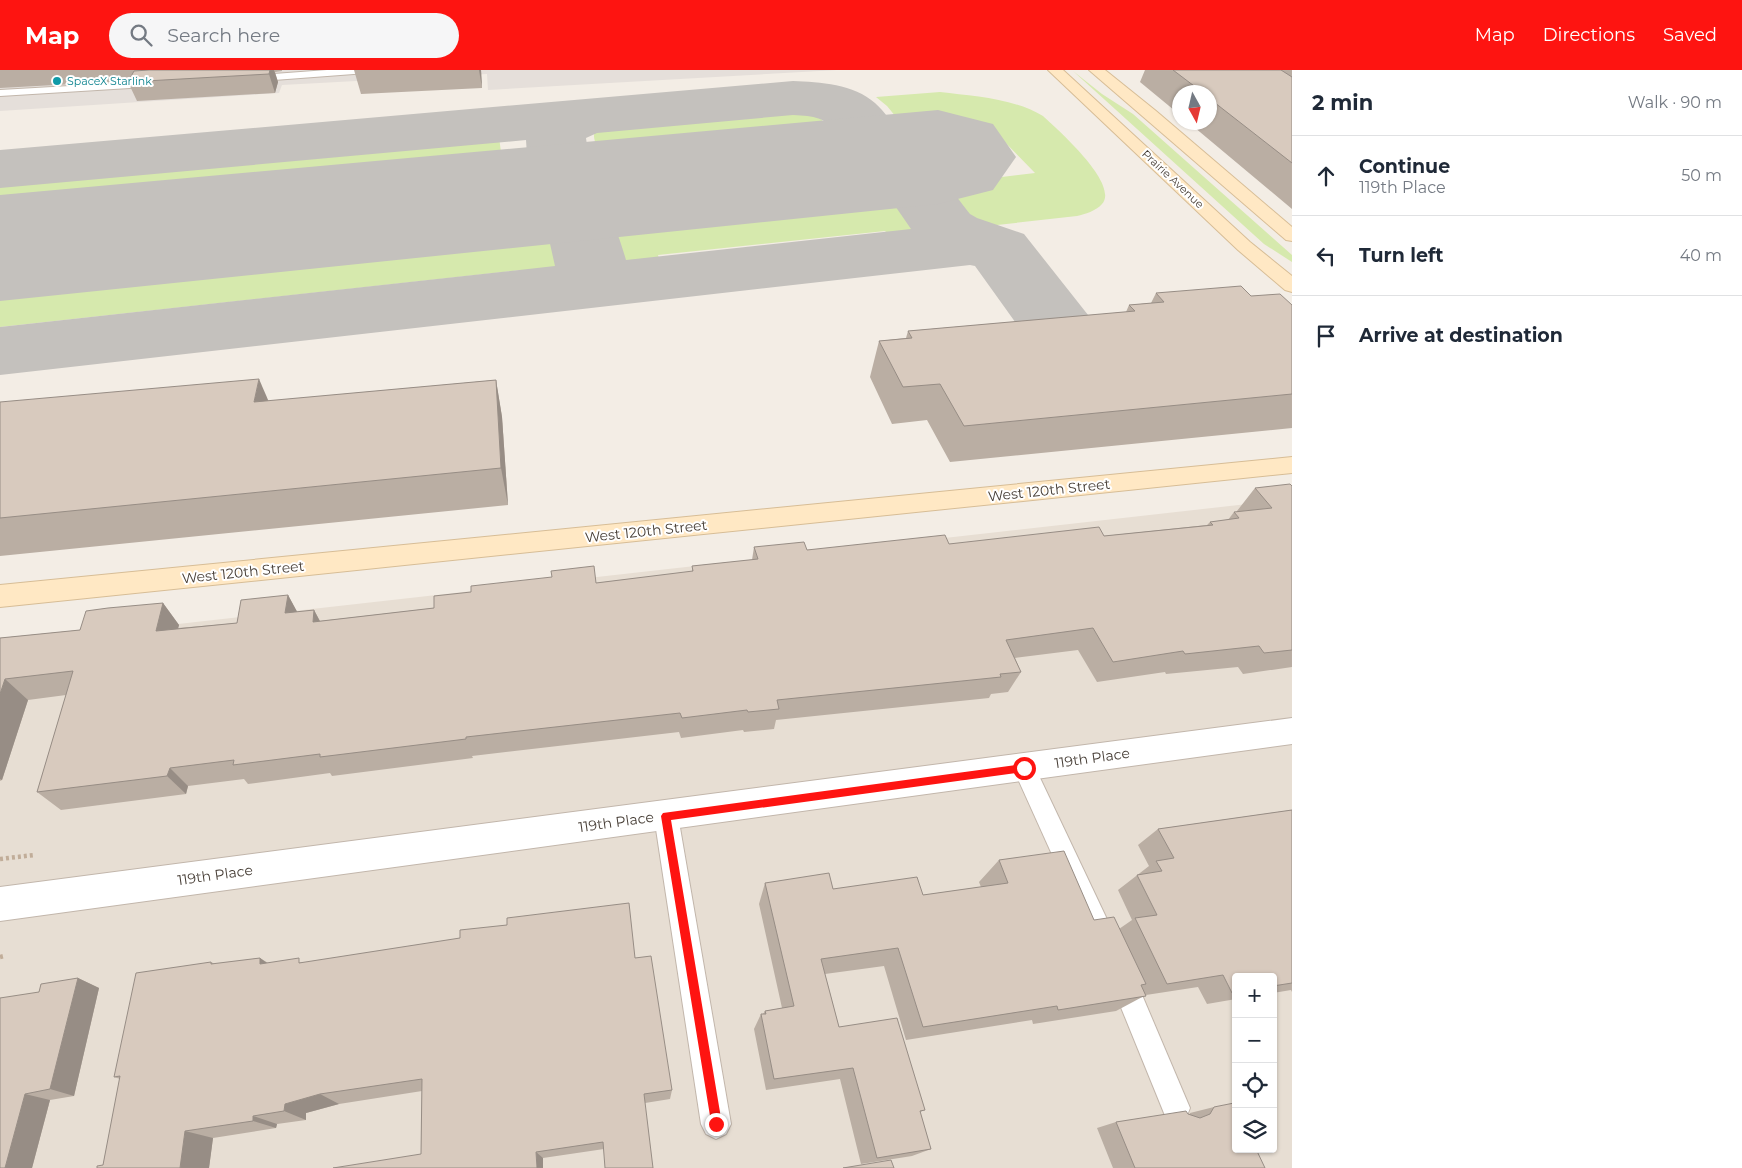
<!DOCTYPE html>
<meta charset="utf-8">
<style>
:root{--surface:#fff;--page:#f6f6f7;--text:#1f2937;--muted:#747a83;--line:#e0e1e3;--accent:#fe1411}
body{margin:0;font-family:Montserrat,sans-serif;background:var(--page);color:var(--text)}
.controls{position:absolute;right:15px;bottom:15px;display:grid;overflow:hidden;border-radius:5px;box-shadow:0 1px 4px #0004}
.controls button{width:45px;height:45px;display:grid;place-items:center;padding:0;border:0;border-bottom:1px solid var(--line);background:var(--surface);color:var(--text);font:25px sans-serif}
.compass{position:absolute;left:1172px;top:15px;width:45px;height:45px;border-radius:50%;background:var(--surface);box-shadow:0 1px 4px #0004;rotate:172deg}
.stop{position:absolute;width:15px;height:15px;margin:-11px;border:4px solid #fe1411;border-radius:50%;background:#fff}
.stop.end{background:#fe1411;border-color:#fff;box-shadow:0 1px 5px #0008}
.list{margin:0;padding:0;list-style:none}
h2{display:flex;justify-content:space-between;align-items:center;height:65px;margin:0;padding:0 20px;font-size:21px}
h2 small{font-size:16px;font-weight:400;color:var(--muted)}
.list li{display:grid;grid-template-columns:32px 1fr auto;gap:15px;align-items:center;box-sizing:border-box;height:80px;padding:0 20px;border-top:1px solid var(--line)}
.list b{display:block;font-size:19px;white-space:nowrap}
.list p{margin:0;font-size:16px;white-space:nowrap;color:var(--muted)}
.list em{font-size:16px;font-style:normal;color:var(--muted)}
.icon{flex:none;width:28px;height:28px;fill:none;stroke:currentColor;stroke-width:2;stroke-linecap:round;stroke-linejoin:round}
.map{position:relative;flex:none;width:1292px;height:1098px;overflow:hidden}
header{display:flex;align-items:center;gap:30px;box-sizing:border-box;height:70px;padding:0 25px;background:var(--accent);color:#fff}
header strong{font-size:24px}
nav{display:flex;gap:28px;margin-inline-start:auto;font-size:18px}
.search{width:350px;height:45px;background:var(--page);display:flex;align-items:center;gap:12px;box-sizing:border-box;padding:0 18px;border-radius:28px;color:var(--muted);font-size:19px}
main{display:flex}
aside{flex:1;background:var(--surface)}
.map>svg:first-child{display:block}
.residential{fill:#e7ded3;fill-rule:evenodd}
.industrial{fill:#e5dfda}
.green{fill:#d6e9ad}
.lines{fill:none;stroke-linecap:round;stroke-linejoin:round}
.taxiway{fill:#c4c1bd;fill-rule:evenodd}
.runway{fill:#c4c1bd;fill-rule:evenodd}
.lane-casing{stroke:#c2b6ab;stroke-width:2}
.street-casing{stroke:#c2b6ab;stroke-width:2}
.secondary-casing{stroke:#d7bd96;stroke-width:2}
.path{stroke:#c1ad99;stroke-width:4.5;stroke-dasharray:3 3;stroke-linecap:butt}
.lane{fill:#fff;fill-rule:evenodd}
.street{fill:#fff;fill-rule:evenodd}
.secondary{fill:#ffe8c4;fill-rule:evenodd}
.wall{fill:#baaea3}
.shaded-wall{fill:#978d85}
.building{fill:#d8cabe;stroke:#978d85}
.route{fill:#fe1411}
.culture-dot{fill:#0f9aa8;stroke:#fff;stroke-width:2}
.labels{text-anchor:middle;dominant-baseline:central;stroke-width:4;stroke-linejoin:round;paint-order:stroke}
.far-culture-label{font-size:11px;fill:#0d838f;stroke:#fff;text-anchor:start}
.far-street-label{font-size:11px;fill:#463d35;stroke:#fff}
.street-label{font-size:14px;fill:#463d35;stroke:#fff}
</style>
<header>
<strong>Map</strong>
<div class="search"><svg class="icon" aria-label="search" viewBox="0 0 24 24"><circle cx="10" cy="10" r="6"/><path d="M15 15l6 6"/></svg>Search here</div>
<nav><a>Map</a><a>Directions</a><a>Saved</a></nav>
</header>
<main>
<div class="map">
<svg width="1292" height="1098" viewBox="0 0 1292 1098">
<rect width="100%" height="100%" fill="#f3ede5"/>
<path class="residential" d="M1292,429v669h-1292v-524zM1236,907h37v172h-37z"/>
<polygon class="industrial" points="0,0 837,0 488,20 487,4 282,15 279,23 0,41"/>
<g class="green">
<polygon points="1073,1 1102,24 1133,44 1292,185 1292,192 1264,174"/>
<path d="M940,22c33,4 73,6 103,24 14,13 77,68 59,88 -6,7 -17,10 -25,12l-80,9 -21,-1 -17,-7 -18,-23 -1,-6 5,-4 90,-11 -45,-46 -80,7 -23,-28 -11,-9z"/>
<path d="M786,38c13,-1 31,0 37,14 -1,18 -25,22 -39,24l-5,-7 -154,15 2,6c-10,1 -19,0 -27,-5 -6,-17 -13,-25 9,-31z"/>
<polygon points="486,65 499,67 501,82 494,90 464,99 0,142 0,108"/>
<path d="M879,119c6,1 13,3 19,6 8,4 29,26 19,35 -7,6 -18,5 -27,6l-5,-5 -227,24 2,6c-33,4 -48,3 -55,-33 4,-9 14,-11 24,-13l2,7 242,-25 -4,-7z"/>
<path d="M527,154c29,-1 31,10 36,35 -8,14 -26,16 -41,16l-1,-5 -521,57v-40l528,-54z"/>
</g>
<g class="lines">
<path class="taxiway" d="M793,11c27,1 61,3 82,22 10,9 17,20 24,31l-2,11 -6,9c49,12 50,23 79,60l7,4 47,16 87,110 -12,17 -28,7 -28,-7 -68,-95 -5,-1 -970,110v-48l555,-61 -9,-40 -9,-6 -40,-1 -23,-6 -10,-14 10,-14 36,-12 15,-9 2,-9 -1,-15 -526,48v-38zM793,45c22,1 31,2 46,19l-1,6 -17,9 -29,7 -10,13 10,13 22,6h58l19,12 20,29 -285,31c-9,-31 -19,-62 -53,-72 16,-22 17,-23 13,-50l11,-5z"/>
<polygon class="runway" points="938,40 993,54 1016,87 993,120 938,134 0,231 0,125"/>
<defs>
<g id="lane">
<polygon points="327,0 372,0 367,3 249,12 244,9 249,6"/>
<polygon points="158,11 162,12 163,14 162,16 0,26 0,20"/>
<polygon points="1024,688 1032,691 1114,864 1118,873 1114,882 1105,886 1096,882 1013,698 1016,691"/>
<polygon points="666,735 674,738 678,746 731,1054 726,1064 716,1069 706,1064 701,1054 654,746 658,738"/>
<polygon points="1122,895 1131,899 1190,1038 1186,1048 1176,1052 1166,1048 1109,908 1113,899"/>
</g>
<polygon id="street" points="1292,648 1292,674 0,851 0,817"/>
<g id="secondary">
<polygon points="1048,0 1063,0 1250,172 1292,206 1292,222 1285,220 1238,180"/>
<polygon points="1089,0 1105,0 1156,41 1292,157 1292,171 1286,170"/>
<polygon points="1292,387 1292,403 0,537 0,515"/>
</g>
</defs>
<use href="#lane" class="lane-casing"/>
<use href="#street" class="street-casing"/>
<use href="#secondary" class="secondary-casing"/>
<g class="path">
<polyline points="0,789 34,785"/>
<polyline points="0,887 4,886"/>
</g>
<use href="#lane" class="lane"/>
<use href="#street" class="street"/>
<use href="#secondary" class="secondary"/>
</g>
<g class="wall">
<polygon points="0,0 282,0 282,1 275,2 278,12 275,23 137,31 128,12 129,11 0,18"/>
<polygon points="354,0 481,0 482,18 361,24"/>
<polygon points="1145,0 1292,0 1292,139 1188,52 1210,52 1210,22 1180,22 1180,45 1140,12"/>
<polygon points="1156,223 1251,226 1292,235 1292,358 950,392 927,350 892,354 870,307 879,271 906,268 908,261 1126,242 1129,235 1151,233"/>
<polygon points="496,310 502,347 508,435 0,486 0,332 268,331"/>
<polygon points="1292,416 1292,597 1243,604 1238,597 1166,604 1165,602 1097,612 1078,580 1015,588 1021,602 1008,622 991,624 989,628 776,650 774,659 744,662 743,660 681,668 679,662 472,686 473,688 332,706 330,703 248,714 244,709 188,716 186,724 61,740 37,722 66,625 28,630 2,710 0,711 0,568 80,560 163,533 179,555 178,558 237,553 288,525 297,542 314,540 320,551 434,538 596,513 692,502 692,496 752,490 754,477 807,480 949,474 1104,466 1207,455 1210,452 1228,450 1234,442 1237,442 1237,441 1255,418"/>
<polygon points="1292,740 1292,922 1291,920 1273,923 1273,907 1236,907 1236,929 1207,934 1198,917 1146,925 1116,941 1033,954 1032,950 906,970 884,896 825,904 839,957 925,1040 920,1042 931,1079 912,1086 861,1094 840,1009 766,1020 754,959 761,944 763,944 765,941 782,938 759,834 765,813 833,819 923,825 981,817 979,812 999,790 1094,850 1119,859 1132,850 1118,820 1149,796 1138,775 1158,759"/>
<polygon points="260,888 268,893 635,888 672,1020 670,1029 645,1033 604,1079 543,1088 421,1084 422,1021 339,1034 306,1043 306,1050 277,1054 276,1058 213,1068 209,1098 97,1098 103,1095 120,1009 114,1007 211,892 215,894"/>
<polygon points="78,908 99,918 74,1026 50,1030 32,1098 0,1098 39,922"/>
<polygon points="1214,1037 1265,1098 1113,1098 1097,1058 1116,1052 1188,1044 1189,1045 1190,1043"/>
</g>
<g class="shaded-wall">
<polygon points="270,0 274,0 278,12 275,23 269,4"/>
<polygon points="479,0 481,0 482,18"/>
<polygon points="259,309 275,346 254,332"/>
<polygon points="496,310 502,347 508,435 501,398"/>
<polygon points="288,525 300,547 285,543"/>
<polygon points="163,533 179,555 172,582 156,561"/>
<polygon points="314,540 325,561 313,552"/>
<polygon points="5,609 28,630 2,710 0,709 0,624"/>
<polygon points="170,698 188,716 186,724 167,706"/>
<polygon points="260,888 281,903 260,894"/>
<polygon points="78,908 99,918 74,1026 50,1019"/>
<polygon points="25,1024 50,1030 32,1098 5,1098"/>
<polygon points="320,1024 339,1034 306,1043 306,1050 284,1041 285,1034"/>
<polygon points="253,1046 277,1054 276,1058 253,1051"/>
<polygon points="185,1061 213,1068 209,1098 180,1098"/>
<polygon points="536,1082 543,1088 543,1098 537,1098"/>
</g>
<g class="building">
<polygon points="149,0 270,0 269,4 128,12 134,1"/>
<polygon points="1173,0 1281,0 1292,7 1292,93 1210,29 1210,22 1202,22"/>
<polygon points="1241,216 1251,226 1280,224 1292,235 1292,324 964,356 940,314 903,317 879,271 912,268 908,261 1135,241 1129,235 1164,232 1156,223"/>
<polygon points="259,309 254,332 496,310 501,398 0,448 0,332"/>
<polygon points="1290,414 1292,416 1292,580 1264,583 1259,576 1185,584 1183,581 1113,592 1093,558 1006,570 1021,602 1000,604 1001,607 777,630 779,639 748,642 747,640 682,648 680,643 466,667 466,669 320,687 320,684 233,695 234,690 170,698 167,706 37,722 73,601 5,609 0,624 0,568 80,560 86,541 108,538 163,533 156,561 237,553 241,530 288,525 285,543 314,540 313,552 434,538 434,526 471,522 471,516 552,507 551,501 594,496 596,513 693,501 692,496 758,489 754,477 804,472 807,480 945,465 949,474 1099,457 1104,466 1213,455 1210,452 1239,448 1234,442 1272,438 1255,418"/>
<polygon points="1292,740 1292,913 1273,916 1273,907 1236,907 1236,922 1232,923 1223,905 1167,914 1135,848 1157,845 1137,805 1162,801 1156,791 1174,788 1158,759"/>
<polygon points="1064,781 1094,850 1114,847 1146,914 1141,915 1146,926 1058,940 1057,936 923,957 898,878 821,889 839,957 897,948 925,1040 920,1041 931,1079 877,1088 853,998 774,1009 761,944 766,944 765,941 794,936 765,813 829,803 833,819 917,807 923,825 1008,813 999,790"/>
<polygon points="629,833 635,888 651,886 672,1020 644,1024 653,1098 605,1098 603,1072 536,1082 537,1098 333,1098 421,1084 422,1009 320,1024 285,1034 284,1041 253,1046 253,1051 185,1061 180,1098 97,1098 97,1096 103,1095 120,1006 114,1007 136,903 211,892 211,894 260,888 260,894 299,888 299,893 460,868 460,860 507,855 507,848"/>
<polygon points="78,908 50,1019 25,1024 5,1098 0,1098 0,928 39,922 41,914"/>
<polygon points="1234,1033 1236,1038 1236,1079 1256,1079 1265,1098 1135,1098 1116,1052 1186,1041 1188,1044 1200,1048 1210,1044 1214,1037"/>
<polygon points="891,1090 894,1098 843,1098"/>
</g>
<polygon class="route" points="1024,694 1029,698 1024,702 671,750 722,1054 720,1058 716,1060 712,1058 661,746 663,743"/>
<circle class="culture-dot" cx="57" cy="11" r="5"/>
<g class="labels">
<g class="far-culture-label">
<text x="67" y="11">SpaceX Starlink</text>
</g>
<g class="far-street-label">
<text transform="translate(1173 109) rotate(43)">Prairie Avenue</text>
</g>
<g class="street-label">
<text transform="translate(1049 420) rotate(-6)">West 120th Street</text>
<text transform="translate(646 461) rotate(-6)">West 120th Street</text>
<text transform="translate(243 502) rotate(-6)">West 120th Street</text>
<text transform="translate(1092 688) rotate(-8)">119th Place</text>
<text transform="translate(616 752) rotate(-8)">119th Place</text>
<text transform="translate(215 805) rotate(-8)">119th Place</text>
</g>
</g>
</svg>
<div class="controls">
<button>+</button>
<button>−</button>
<button><svg class="icon" aria-label="locate" viewBox="0 0 24 24"><circle cx="12" cy="12" r="6"/><path d="M12 2v4M12 18v4M2 12h4M18 12h4"/></svg></button>
<button><svg class="icon" aria-label="layers" viewBox="0 0 24 24"><path d="M12 4l9 5-9 5-9-5zM3 14l9 5 9-5"/></svg></button>
</div>
<svg class="compass" viewBox="-18 -18 36 36"><path d="M0-13l5 13h-10z" fill="#e53935"/><path d="M0 13l5-13h-10z" fill="#747a83"/></svg>
<div class="stop" style="left:1024px;top:698px"></div>
<div class="stop end" style="left:716px;top:1054px"></div>
</div>
<aside>
<h2>2 min<small>Walk · 90 m</small></h2>
<ul class="list">
<li><svg class="icon" aria-label="ahead" viewBox="0 0 24 24"><path d="M12 20V5M6 11l6-6 6 6"/></svg><div><b>Continue</b><p>119th Place</p></div><em>50 m</em></li>
<li><svg class="icon" aria-label="left" viewBox="0 0 24 24"><path d="M17 20v-9H6M10 6l-5 5 5 5"/></svg><div><b>Turn left</b></div><em>40 m</em></li>
<li><svg class="icon" aria-label="arrive" viewBox="0 0 24 24"><path d="M6 21V4h12l-3 4 3 4H6"/></svg><div><b>Arrive at destination</b></div></li>
</ul>
</aside>
</main>
